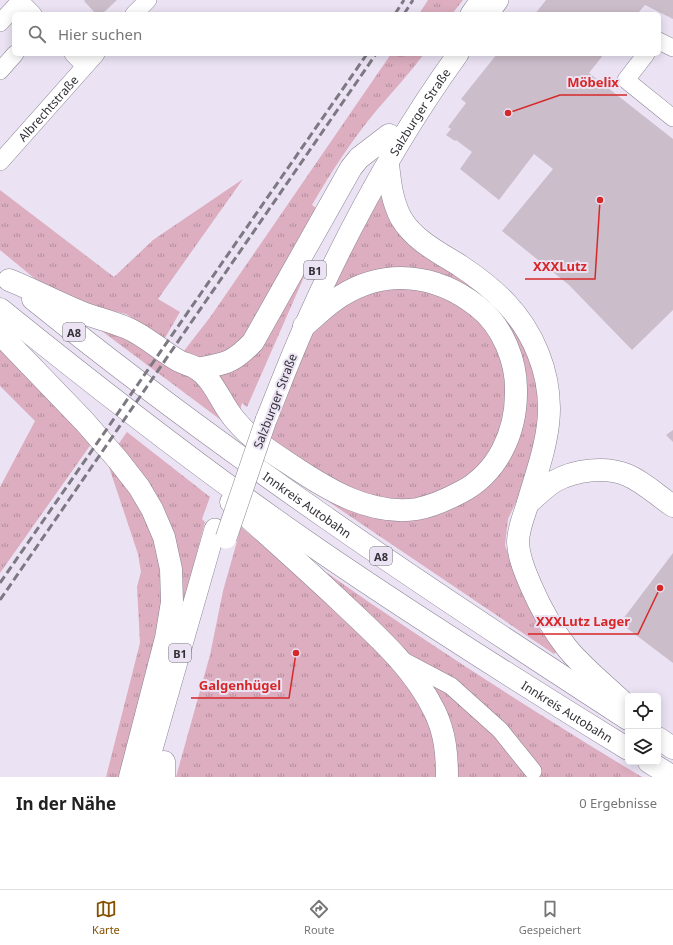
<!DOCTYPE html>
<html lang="de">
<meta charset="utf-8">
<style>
:root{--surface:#fff;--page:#f6f6f6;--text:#222;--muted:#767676;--line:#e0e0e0;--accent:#864f00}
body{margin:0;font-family:"Noto Sans",sans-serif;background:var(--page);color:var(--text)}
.controls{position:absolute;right:12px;bottom:12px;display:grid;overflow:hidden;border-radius:6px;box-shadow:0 2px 10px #0003}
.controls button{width:36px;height:36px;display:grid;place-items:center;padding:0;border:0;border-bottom:1px solid var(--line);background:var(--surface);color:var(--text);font:20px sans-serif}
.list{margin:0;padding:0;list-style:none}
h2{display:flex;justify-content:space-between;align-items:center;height:52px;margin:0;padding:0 16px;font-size:17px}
h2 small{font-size:13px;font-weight:400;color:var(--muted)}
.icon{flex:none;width:22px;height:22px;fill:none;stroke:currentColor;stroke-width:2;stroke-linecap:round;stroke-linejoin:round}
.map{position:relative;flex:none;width:673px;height:777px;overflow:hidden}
.search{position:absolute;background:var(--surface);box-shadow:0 2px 10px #0003;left:12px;right:12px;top:12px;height:44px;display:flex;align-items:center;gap:10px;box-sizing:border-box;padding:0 14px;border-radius:6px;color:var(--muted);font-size:15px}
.sheet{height:112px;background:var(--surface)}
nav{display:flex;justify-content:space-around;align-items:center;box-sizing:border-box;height:56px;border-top:1px solid var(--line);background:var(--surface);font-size:11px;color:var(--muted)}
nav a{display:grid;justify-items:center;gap:2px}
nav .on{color:var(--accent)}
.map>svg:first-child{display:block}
.grass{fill:url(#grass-tufts)}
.building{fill:#ccbdca}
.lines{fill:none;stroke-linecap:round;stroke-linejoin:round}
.minor-casing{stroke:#8a8392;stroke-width:18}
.major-casing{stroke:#8a8392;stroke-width:22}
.highway-casing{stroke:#8a8392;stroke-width:23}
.minor{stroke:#fff;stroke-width:17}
.major{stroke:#fff;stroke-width:21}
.highway{stroke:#fff;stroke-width:22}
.rail{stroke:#7d7882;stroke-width:3;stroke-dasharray:8 4;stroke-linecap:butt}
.major-bridge-casing{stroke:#8a8392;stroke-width:22;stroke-linecap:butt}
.major-bridge{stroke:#fff;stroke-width:21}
.labels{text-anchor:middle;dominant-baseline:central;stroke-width:4;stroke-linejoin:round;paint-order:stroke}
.shield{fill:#ebe3f4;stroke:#6a656e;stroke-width:1}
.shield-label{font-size:11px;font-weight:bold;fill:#322f35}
.street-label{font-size:12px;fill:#322f35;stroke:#ebe3f4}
.leader{fill:none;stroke:#d62828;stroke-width:1.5}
.callout-dot{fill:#d62828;stroke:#ebe3f4;stroke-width:1.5}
.callout-label{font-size:13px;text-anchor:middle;font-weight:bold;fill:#d62828;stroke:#ebe3f4;stroke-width:4;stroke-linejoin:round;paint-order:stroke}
</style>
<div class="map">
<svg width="673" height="777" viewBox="0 0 673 777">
<defs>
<pattern id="grass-tufts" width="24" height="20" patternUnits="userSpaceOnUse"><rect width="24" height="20" fill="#dcaebf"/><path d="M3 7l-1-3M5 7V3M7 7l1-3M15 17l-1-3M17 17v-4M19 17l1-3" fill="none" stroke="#b38e9c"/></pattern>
</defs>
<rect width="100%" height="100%" fill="#ebe3f4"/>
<g class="grass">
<polygon points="428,0 463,0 452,14 419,14"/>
<path d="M391,54h33c-15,20 -32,38 -48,57 -24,29 -45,61 -64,94l8,6 -73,127 -24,18 -21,5 -22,-5 31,-40z"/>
<polygon points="243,179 158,299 180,312 165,338 126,314 69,301 34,278 0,250 0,190 114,277 153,240"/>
<polygon points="383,189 391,216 495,298 537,365 544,408 528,477 508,519 505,545 523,595 541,632 557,651 554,654 329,502 332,499 395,518 508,458 520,360 444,279 324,300"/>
<polygon points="302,274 304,277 247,407 242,403 239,414 215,375"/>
<polygon points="417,287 469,307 504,355 509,419 480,470 440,495 391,503 342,489 269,443 311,334 357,293"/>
<polygon points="95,326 138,339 206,386 229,426"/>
<polygon points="0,342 94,440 0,573 0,487 35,421 0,386"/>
<polygon points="127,432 210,497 202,519 205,522 181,613 182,574 117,446"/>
<polygon points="109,457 154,529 166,599 121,777 106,777 140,643 137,587 141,572 138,554 107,461"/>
<polygon points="241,527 304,580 380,651 410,685 432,723 440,777 176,777 210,655 223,591"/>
<path d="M320,568c105,74 212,143 322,209h-187l-1,-29z"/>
</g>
<g class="building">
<polygon points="85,0 117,0 102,14 96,14 84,1"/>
<polygon points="546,0 673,0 673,19 645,5 637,14 535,14"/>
<polygon points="497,54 604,54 589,73 673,139 673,310 632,350 569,285 502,231 553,169 534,154 499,200 460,169 472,152 456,140 455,141 446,135 451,129 448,127 466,103 461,99"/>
<polygon points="673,430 673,442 666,435"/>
<polygon points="673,553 673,663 620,623"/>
</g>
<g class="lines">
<defs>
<g id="minor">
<polyline points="19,0 33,14"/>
<polyline points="134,14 148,0"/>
<polyline points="0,23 20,1"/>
<polyline points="659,41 673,48"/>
<polyline points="73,54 85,66"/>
<polyline points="646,54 626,80 673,118"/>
<polyline points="0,71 15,54"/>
<path id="s1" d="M0,162l96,-108"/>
<polyline points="402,660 451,686 500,730 533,771"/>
</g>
<g id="major">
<polyline points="471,14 481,0"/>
<polyline points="488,14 498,0"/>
<path id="s2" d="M266,420c13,-32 25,-64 39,-95 42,-94 93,-188 153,-271"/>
<polyline points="144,777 215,529"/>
</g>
<g id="highway">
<path d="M388,164c2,19 4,37 13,54 13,22 37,34 58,47 35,23 63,48 79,88 22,55 7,93 -9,146 -4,15 -11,28 -11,44 1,15 7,29 13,43 10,23 21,43 36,62 18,22 41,39 61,59"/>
<path d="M9,280c25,10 49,23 74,33 14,5 30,9 44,15 19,8 34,23 52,33 6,3 12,4 17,7 19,12 25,37 40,53 15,18 35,31 55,44 37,25 80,51 126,44 16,-3 31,-10 44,-17 37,-19 55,-60 55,-99 1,-31 -13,-67 -39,-87 -41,-32 -91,-38 -136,-10 -13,8 -25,20 -37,30"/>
<path id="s3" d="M33,299c189,153 391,288 595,420"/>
<path id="s4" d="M0,309c104,84 209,166 320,242 101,69 204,134 308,198"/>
<polyline points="0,334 84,421 118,460 139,487 152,509 164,537 171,569 172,602 166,638 130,777"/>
<path d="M197,369c28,-5 36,-6 56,-27l98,-174 8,-10 30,-23"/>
<path d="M231,502c37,33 74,66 110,100 35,33 73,66 94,110 10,21 12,42 12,65"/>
<path d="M528,503c9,-7 17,-16 27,-22 20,-11 50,-15 72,-6 17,7 31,21 46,31"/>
<polyline points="658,738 673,748"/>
<polyline points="649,762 673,777"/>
<polyline points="164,777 164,762"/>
</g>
</defs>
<use href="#minor" class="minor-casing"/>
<use href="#major" class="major-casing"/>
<use href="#highway" class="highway-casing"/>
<use href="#minor" class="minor"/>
<use href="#major" class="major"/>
<use href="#highway" class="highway"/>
<g class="rail">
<polyline points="395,14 404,0"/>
<polyline points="404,14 413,0"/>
<polyline points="0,583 367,54"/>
<polyline points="0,600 376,54"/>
</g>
<defs>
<polyline id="major-bridge" points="226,538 266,420"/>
</defs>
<use href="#major-bridge" class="major-bridge-casing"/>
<use href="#major-bridge" class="major-bridge"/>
</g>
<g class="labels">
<g class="shield">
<rect x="304" y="261" width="22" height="18" rx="3"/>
<rect x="63" y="323" width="22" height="18" rx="3"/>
<rect x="370" y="547" width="22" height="18" rx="3"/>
<rect x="169" y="644" width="22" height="18" rx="3"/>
</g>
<g class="shield-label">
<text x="315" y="270">B1</text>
<text x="74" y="332">A8</text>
<text x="381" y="556">A8</text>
<text x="180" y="653">B1</text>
</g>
<g class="street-label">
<text stroke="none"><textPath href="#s1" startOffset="72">Albrechtstraße</textPath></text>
<text stroke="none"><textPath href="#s2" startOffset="345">Salzburger Straße</textPath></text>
<text transform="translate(275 401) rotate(-69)">Salzburger Straße</text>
<text stroke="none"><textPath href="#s3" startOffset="343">Innkreis Autobahn</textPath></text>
<text stroke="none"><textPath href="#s4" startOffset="696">Innkreis Autobahn</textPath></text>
</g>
</g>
<path class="leader" d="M508 113L560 95H627M600 200L595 279H525M660 588L638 634H528M296 653L289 698H191"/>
<g class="callout-dot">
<circle cx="508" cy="113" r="4"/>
<circle cx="600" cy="200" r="4"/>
<circle cx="660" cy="588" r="4"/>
<circle cx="296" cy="653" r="4"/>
</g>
<g class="callout-label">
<text x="593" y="87">Möbelix</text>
<text x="560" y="271">XXXLutz</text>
<text x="583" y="626">XXXLutz Lager</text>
<text x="240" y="690">Galgenhügel</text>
</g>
</svg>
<div class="controls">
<button><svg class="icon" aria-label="locate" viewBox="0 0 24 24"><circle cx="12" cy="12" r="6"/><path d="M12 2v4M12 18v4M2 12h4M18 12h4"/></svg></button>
<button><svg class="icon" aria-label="layers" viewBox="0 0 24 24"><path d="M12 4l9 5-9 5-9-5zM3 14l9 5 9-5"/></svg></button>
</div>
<div class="search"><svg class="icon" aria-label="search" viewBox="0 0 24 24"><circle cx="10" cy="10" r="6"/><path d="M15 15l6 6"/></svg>Hier suchen</div>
</div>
<section class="sheet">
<h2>In der Nähe<small>0 Ergebnisse</small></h2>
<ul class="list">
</ul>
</section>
<nav>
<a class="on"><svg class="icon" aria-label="map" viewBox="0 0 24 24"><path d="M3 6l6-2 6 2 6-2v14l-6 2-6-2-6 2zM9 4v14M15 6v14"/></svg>Karte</a>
<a><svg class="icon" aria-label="directions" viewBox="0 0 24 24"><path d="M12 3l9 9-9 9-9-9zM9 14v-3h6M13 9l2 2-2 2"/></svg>Route</a>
<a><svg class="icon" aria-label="saved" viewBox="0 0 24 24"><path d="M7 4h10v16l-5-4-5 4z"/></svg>Gespeichert</a>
</nav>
